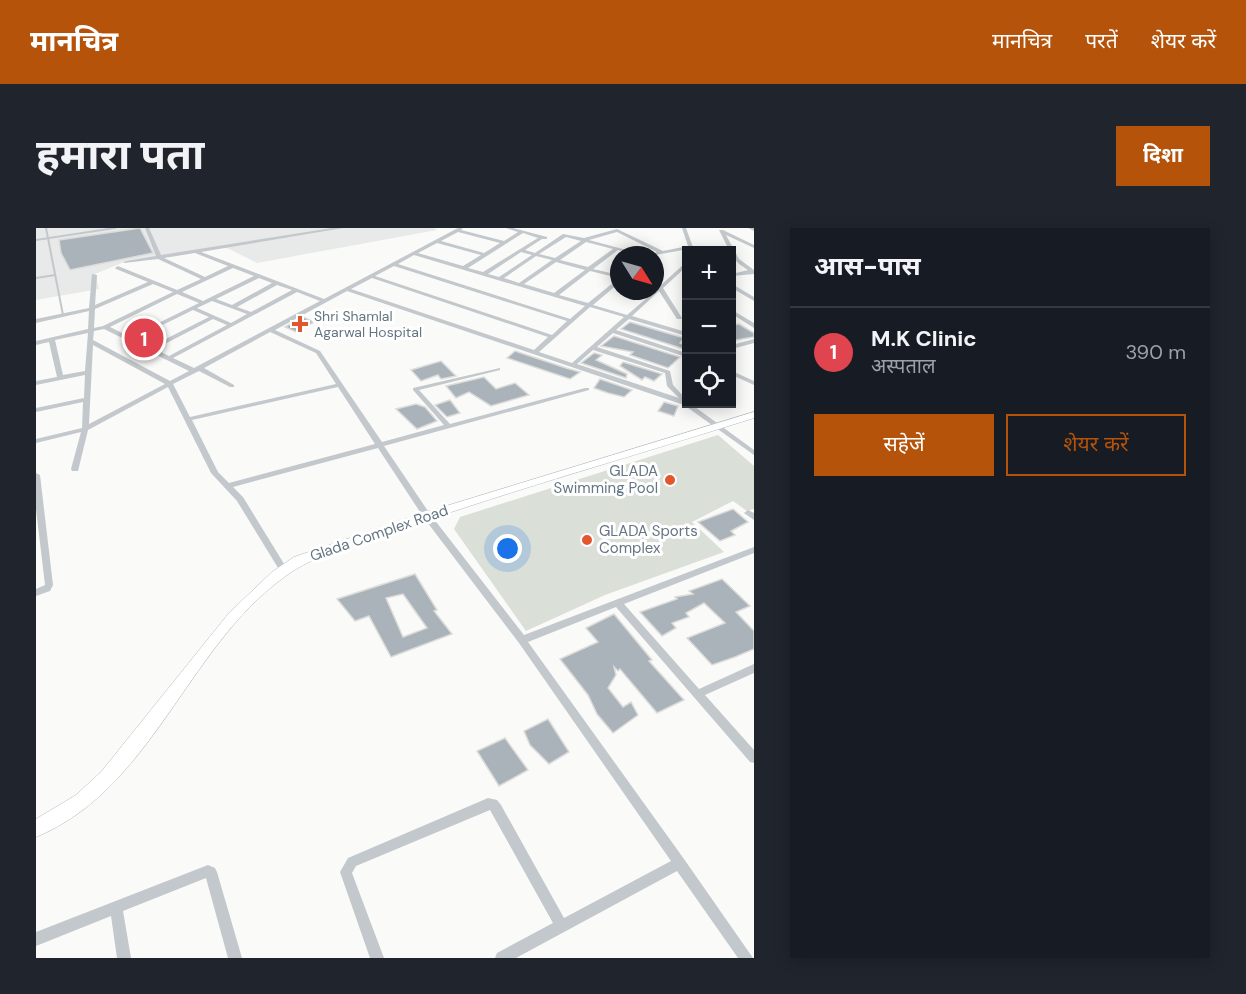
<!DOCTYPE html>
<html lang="hi">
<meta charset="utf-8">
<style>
:root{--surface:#171b24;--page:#20242c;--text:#f1f3f6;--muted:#9ea1a6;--line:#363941;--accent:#b45309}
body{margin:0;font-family:"DM Sans","Noto Sans Devanagari",sans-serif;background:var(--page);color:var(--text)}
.controls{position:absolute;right:18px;top:18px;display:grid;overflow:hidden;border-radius:0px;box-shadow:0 3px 15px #0003}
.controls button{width:54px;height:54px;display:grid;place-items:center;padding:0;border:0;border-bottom:2px solid var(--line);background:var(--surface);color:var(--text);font:30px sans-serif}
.compass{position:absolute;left:574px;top:18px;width:54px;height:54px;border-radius:50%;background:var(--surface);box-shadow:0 3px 15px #0003;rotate:127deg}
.you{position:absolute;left:472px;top:321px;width:21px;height:21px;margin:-15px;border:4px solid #fff;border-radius:50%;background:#1a73e8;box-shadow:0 0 0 9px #1a73e833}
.badge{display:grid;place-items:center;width:39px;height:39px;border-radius:50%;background:var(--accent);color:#fff;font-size:20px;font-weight:700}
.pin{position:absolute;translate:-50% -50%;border:3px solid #fff;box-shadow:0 2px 6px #0006}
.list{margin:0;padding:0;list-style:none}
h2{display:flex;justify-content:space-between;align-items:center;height:78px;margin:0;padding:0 24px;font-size:26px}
h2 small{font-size:20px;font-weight:400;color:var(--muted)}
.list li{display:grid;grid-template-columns:39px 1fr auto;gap:18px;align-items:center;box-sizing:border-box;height:90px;padding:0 24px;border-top:2px solid var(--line)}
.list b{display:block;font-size:22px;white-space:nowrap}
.list p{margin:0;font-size:20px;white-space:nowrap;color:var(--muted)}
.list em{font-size:20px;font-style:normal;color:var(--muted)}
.actions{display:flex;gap:12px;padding:18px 24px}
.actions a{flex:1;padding:14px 0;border:2px solid var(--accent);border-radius:0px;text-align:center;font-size:21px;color:var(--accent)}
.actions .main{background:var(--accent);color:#fff}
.icon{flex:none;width:33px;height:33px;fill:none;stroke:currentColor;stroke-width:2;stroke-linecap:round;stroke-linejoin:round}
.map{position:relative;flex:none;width:718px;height:730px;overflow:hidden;border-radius:0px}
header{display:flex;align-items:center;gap:36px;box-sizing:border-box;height:84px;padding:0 30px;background:var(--accent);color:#fff}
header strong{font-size:28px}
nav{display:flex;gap:33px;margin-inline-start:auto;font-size:21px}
.intro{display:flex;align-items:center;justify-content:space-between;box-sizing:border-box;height:144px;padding:0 36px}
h1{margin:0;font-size:42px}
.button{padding:15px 27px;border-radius:0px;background:var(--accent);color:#fff;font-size:21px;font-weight:700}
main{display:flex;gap:36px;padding:0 36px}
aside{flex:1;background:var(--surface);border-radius:0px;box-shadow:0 3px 15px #0003}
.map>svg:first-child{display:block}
.built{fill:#e8e9e9}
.green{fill:#dadfd7}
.building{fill:#aab3b9;stroke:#dcdcda;stroke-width:1.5;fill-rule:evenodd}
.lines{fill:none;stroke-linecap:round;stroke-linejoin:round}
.secondary-casing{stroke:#b3babf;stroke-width:1}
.lane{stroke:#c3c8cc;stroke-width:2}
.street{fill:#c3c8cc;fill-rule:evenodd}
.secondary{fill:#fff;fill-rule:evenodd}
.poi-dot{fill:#e4572e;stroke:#fff;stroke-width:2}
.labels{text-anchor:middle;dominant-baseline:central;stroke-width:6;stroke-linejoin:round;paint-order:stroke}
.far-poi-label{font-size:14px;fill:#657683;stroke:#fff;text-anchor:start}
.poi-label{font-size:15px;fill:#657683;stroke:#fff;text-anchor:end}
.street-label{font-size:15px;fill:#657683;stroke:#fff}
</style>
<header>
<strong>मानचित्र</strong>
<nav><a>मानचित्र</a><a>परतें</a><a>शेयर करें</a></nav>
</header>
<div class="intro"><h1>हमारा पता</h1><a class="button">दिशा</a></div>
<main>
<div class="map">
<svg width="718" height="730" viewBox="0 0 718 730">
<rect width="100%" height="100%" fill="#fafaf8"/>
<polygon class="built" points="0,0 398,0 401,2 221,35 187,18 86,35 59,46 63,61 0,72"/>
<polygon class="green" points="682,207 718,238 718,281 711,283 697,273 656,294 688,324 569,367 490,403 418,301 424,289"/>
<g class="building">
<polygon points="104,0 117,25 34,42 25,25 23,12"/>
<polygon points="267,89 278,94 260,104 249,99"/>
<polygon points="594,94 648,110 644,115 651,118 651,122 585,101"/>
<polygon points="703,96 718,105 718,109 700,112 696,109 696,97"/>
<polygon points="578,108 644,129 632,140 594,127 597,124 565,118"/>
<polygon points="479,123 530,140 544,144 534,151 471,130"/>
<polygon points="558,125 566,127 560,132 591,146 590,150 545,135"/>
<polygon points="405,133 420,148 405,151 402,147 385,153 375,142"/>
<polygon points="587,134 626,146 618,153 609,149 606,152 584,138"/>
<polygon points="448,149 460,161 479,155 493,167 455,178 433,164 420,170 410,158"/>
<polygon points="564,151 596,162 588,169 572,165 558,160"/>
<polygon points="414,172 424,185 411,189 399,177"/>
<polygon points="628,174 642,178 638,188 622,183"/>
<polygon points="380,176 389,179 401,193 381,201 360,181"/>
<polygon points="697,281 712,294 695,303 699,307 684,313 662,294"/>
<path d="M379,346l22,36 -3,1 18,23 -61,23 -22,-41 -14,5 -18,-22zM367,366l24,34 -24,9 -17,-39z"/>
<polygon points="686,351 714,378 700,384 718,403 718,421 699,429 676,437 651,410 689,395 668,375 650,385 653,389 636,395 640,400 626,408 604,384 641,371 639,369 657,366 653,363"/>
<polygon points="578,386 616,432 613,433 648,472 621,485 584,441 582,443 578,439 580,447 572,460 587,479 595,474 602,487 577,505 561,486 552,467 524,431 562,414 550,400"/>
<polygon points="512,491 533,524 513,536 494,517 488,503"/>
<polygon points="469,510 492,542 463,558 441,523"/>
</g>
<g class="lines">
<defs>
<path id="secondary" d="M718,184v6c-117,37 -235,70 -350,110 -40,14 -87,24 -121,50 -97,71 -131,211 -247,259v-18l40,-24 25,-23 128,-159 43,-41 22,-15 129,-44z"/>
</defs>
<use href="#secondary" class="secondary-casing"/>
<g class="lane">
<polyline points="10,0 27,87"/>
<polyline points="0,12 79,0"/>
<polyline points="0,50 19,47"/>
</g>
<g class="street">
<path d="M109,0h4l12,27 171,-27h11l-142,24 123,47 134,-71h5l-2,2 43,11 14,-9 -12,-4h7l34,9v2h-5l-17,11 10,3 28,-19 21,4 33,-9 46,22 25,-5 -6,-18h4l8,22h-4l-1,-1 -34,6h-7l9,-3 -40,-20 -28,8 56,15h-8l-19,-5 -25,19 26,6v8l-26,22 34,10 28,-24 2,-3h-2v-4l5,2 24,-22h2v3l-23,21 19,30 -1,1h-4l-18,-28 -27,25 54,16v4l-57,-17 -13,11 70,23v4l-73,-24 -16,14 73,24 3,14 13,14v5h5l63,46v5l-70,-50 -337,-114 -72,39 45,21 62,91 62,-17 -31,-35v-2l87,-20v2l-81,20 31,34 135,-36h4v2l-205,56 46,68 94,121 230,-88v6l-130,51 75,85 55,-25v9l-49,22 49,55v13l-4,-1 -134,-155 -88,35 156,217 69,99h-15l-61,-87 -161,87h-21l2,-5 56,-30 -63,-113 -134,56 -4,7 32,85h-14l-30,-86 8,-14 140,-60 9,2 4,5 63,113 107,-57 -152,-218 -95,-125 -46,-70 -145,39 10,10 43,70 1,2 -1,2h-6l-43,-70 -26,-28 -43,-86 -80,43 -10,41h-6l-1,-2 10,-37 -45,11v-4l46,-11 1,-26 -47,10v-4l48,-10 1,-23 -49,10v-4l21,-4 -8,-35 -13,3v-4l52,-12 1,-18 -53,12v-4l53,-11 3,-34 5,1 -2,30 53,-23 -32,-13 -1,-1 3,-2 59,24 24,-11 -43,-20 -34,4v-1l2,-1 30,-5zM422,4l42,11 -16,10 -43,-12zM487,5l15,5 -55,34 -15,-4zM530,9l15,4 -26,17 -16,-4zM550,14l27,7 -25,18 -28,-7zM401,15l44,12 -18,11 -45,-13zM485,24l11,3 -33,22 -11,-3zM159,25l33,13 -23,11 -41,-19zM378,27l171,51 -15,13 -172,-55zM500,28l16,4 -33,23 -15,-5zM520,34l29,8 -31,23 -30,-9zM358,38l173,55 -15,14 -177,-59zM197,40l21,8 -51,25 -21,-9zM554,43l29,7 -31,25 -29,-8zM223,50l13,5 -40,22 -16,-6zM336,50l176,59 -14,13 -183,-61zM117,56l20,8 -70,34 -9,2 1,-19zM241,57l15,5 -41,22 -14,-5zM261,64l23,9 -126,67 -21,-10zM141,66l22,9 -69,34 -20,-10zM176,73l35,13 -16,9 -34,-15zM554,79l34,10 -52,46 -33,-11zM157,82l16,7 -59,30 -16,-8zM177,91l14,6 -58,31 -14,-7zM68,101l85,42 -19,10 -77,-41 1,-9zM234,104l46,21 20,31 -146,33 -17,-33 26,-13 31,16h4v-2l-30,-17zM52,105l-3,38 -22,4 -8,-35zM57,117l72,39 -76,40zM557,122l72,23 2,13 12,12 -102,-34zM302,159l37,57 -146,39 -11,-11 -26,-52z"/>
<polygon points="712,0 718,0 718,3"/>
<path d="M683,2h4l31,15v3l-28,-13 13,24 15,11v4l-22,2v-2l16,-4c-7,-5 -16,-9 -16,-20h-3z"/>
<polygon points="696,56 718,69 718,73 696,60"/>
<polygon points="696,82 718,95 718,100 696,86"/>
<polygon points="718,111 718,115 696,121 696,117"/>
<polygon points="696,143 718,153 718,157 696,147"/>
<polygon points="0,245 4,247 17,357 14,363 0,368 0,361 9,357 0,281"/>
<polygon points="712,282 718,285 718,292 708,285"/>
<polygon points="172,637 179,640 181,644 206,730 192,730 170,650 87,683 95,730 81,730 75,688 0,718 0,704"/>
</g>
<use href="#secondary" class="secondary"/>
</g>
<g class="poi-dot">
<path d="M261 87h6v6h6v6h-6v6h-6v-6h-6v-6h6z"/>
<circle cx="634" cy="252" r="6"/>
<circle cx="551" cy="312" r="6"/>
</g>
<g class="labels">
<g class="far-poi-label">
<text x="278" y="88">Shri Shamlal<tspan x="278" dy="16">Agarwal Hospital</tspan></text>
</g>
<g class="poi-label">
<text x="622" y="243">GLADA<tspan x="622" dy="17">Swimming Pool</tspan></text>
<text x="563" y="303" text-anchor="start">GLADA Sports<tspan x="563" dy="17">Complex</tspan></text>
</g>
<g class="street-label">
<text transform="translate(343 305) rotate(-19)">Glada Complex Road</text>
</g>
</g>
</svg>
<div class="controls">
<button>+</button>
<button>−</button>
<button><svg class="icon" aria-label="locate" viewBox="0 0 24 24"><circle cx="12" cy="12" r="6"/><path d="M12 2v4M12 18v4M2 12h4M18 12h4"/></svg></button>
</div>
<svg class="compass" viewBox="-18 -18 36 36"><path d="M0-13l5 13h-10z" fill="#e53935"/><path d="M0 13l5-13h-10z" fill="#9ea1a6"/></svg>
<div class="you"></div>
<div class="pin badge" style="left:108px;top:110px;background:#e0444e">1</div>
</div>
<aside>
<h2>आस-पास<small></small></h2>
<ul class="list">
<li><span class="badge" style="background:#e0444e">1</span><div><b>M.K Clinic</b><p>अस्पताल</p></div><em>390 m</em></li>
</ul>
<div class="actions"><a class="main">सहेजें</a><a>शेयर करें</a></div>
</aside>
</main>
